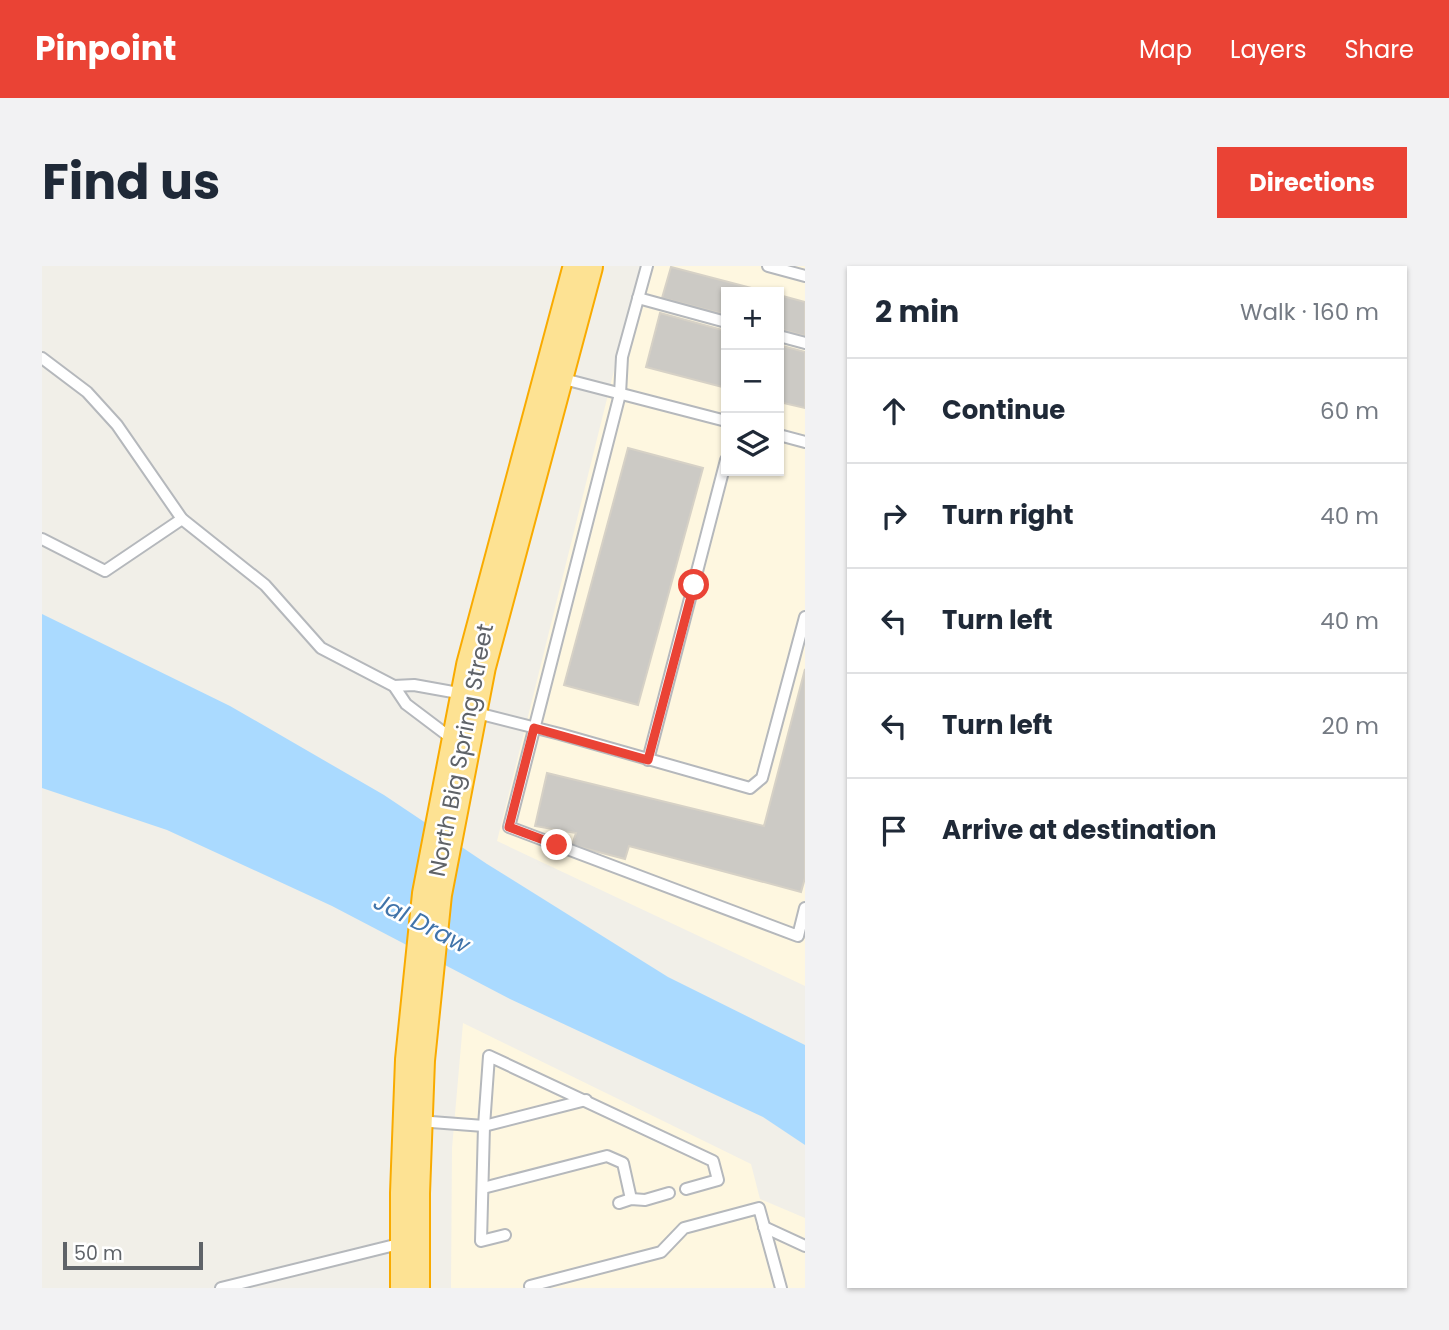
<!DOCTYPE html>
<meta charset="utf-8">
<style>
:root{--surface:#fff;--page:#f2f2f3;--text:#1f2937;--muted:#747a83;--line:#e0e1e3;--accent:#ea4335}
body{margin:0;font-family:Poppins,sans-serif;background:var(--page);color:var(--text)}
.controls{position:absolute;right:21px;top:21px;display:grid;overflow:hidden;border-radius:0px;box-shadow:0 2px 5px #0004}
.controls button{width:63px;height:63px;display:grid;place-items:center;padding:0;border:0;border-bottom:2px solid var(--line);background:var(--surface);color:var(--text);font:35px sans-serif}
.scale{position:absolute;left:21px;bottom:18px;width:140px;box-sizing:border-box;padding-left:7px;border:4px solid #5f6368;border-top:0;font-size:19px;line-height:24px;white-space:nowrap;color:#5f6368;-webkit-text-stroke:5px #fff;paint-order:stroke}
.stop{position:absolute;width:21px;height:21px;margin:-16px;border:5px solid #ea4335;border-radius:50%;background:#fff}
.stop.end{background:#ea4335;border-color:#fff;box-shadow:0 2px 7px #0008}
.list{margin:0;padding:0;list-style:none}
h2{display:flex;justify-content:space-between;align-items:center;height:91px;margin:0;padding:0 28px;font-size:30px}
h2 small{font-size:23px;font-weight:400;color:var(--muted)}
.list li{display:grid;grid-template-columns:46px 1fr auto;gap:21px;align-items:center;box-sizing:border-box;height:105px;padding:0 28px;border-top:2px solid var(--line)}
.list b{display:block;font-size:26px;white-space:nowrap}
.list em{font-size:23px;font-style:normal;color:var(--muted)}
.icon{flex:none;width:38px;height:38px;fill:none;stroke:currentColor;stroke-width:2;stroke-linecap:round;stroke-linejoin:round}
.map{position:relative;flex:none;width:763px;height:1022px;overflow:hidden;border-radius:0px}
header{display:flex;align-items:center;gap:42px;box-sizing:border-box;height:98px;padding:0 35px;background:var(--accent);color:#fff}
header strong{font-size:33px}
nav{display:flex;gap:38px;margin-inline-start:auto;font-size:24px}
.intro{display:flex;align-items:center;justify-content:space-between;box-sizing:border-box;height:168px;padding:0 42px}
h1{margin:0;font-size:49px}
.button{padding:18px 32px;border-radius:0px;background:var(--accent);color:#fff;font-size:24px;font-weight:700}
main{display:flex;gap:42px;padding:0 42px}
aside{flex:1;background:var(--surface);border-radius:0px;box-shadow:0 2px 5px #0004}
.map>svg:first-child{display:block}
.commercial{fill:#fef7e0;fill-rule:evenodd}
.water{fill:#aadaff}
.building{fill:#cccac5;stroke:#d6d1c6;stroke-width:2}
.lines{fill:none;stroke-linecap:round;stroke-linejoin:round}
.lane-casing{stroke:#b5b8bc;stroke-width:14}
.highway-casing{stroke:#f9ab00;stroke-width:42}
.lane{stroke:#fff;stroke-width:10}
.highway{stroke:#fde293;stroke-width:38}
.route{stroke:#ea4335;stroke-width:9}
.labels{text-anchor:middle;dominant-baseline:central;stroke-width:5;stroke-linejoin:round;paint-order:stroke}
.street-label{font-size:23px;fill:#5f6368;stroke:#fff}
.water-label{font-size:24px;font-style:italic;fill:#4174aa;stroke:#fff}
</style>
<header>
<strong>Pinpoint</strong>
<nav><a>Map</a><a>Layers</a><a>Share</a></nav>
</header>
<div class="intro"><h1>Find us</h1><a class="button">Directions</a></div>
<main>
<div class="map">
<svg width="763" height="1022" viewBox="0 0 763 1022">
<rect width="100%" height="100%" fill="#f1efe8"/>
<g class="commercial">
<path d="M598,0h165v720l-308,-145zM684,26h53v179h-53z"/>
<polygon points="421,757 709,898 718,933 763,952 763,1022 409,1022 410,882"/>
</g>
<polygon class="water" points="0,348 188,440 342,529 445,598 626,711 763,779 763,879 721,851 468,733 290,640 125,564 0,522"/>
<g class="building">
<polygon points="629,1 725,26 684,26 684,49 620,32"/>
<polygon points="737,29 763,36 763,70 737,63"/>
<polygon points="618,47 684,65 684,122 604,101"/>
<polygon points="737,79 763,86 763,142 737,136"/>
<polygon points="586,182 661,202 596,439 522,419"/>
<polygon points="763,403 763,612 759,626 587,580 583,593 530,579 534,567 493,560 505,507 722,560"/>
</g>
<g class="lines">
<defs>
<g id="lane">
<polyline points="605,0 580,91 578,128 467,561 756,670 763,642"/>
<polyline points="726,0 763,10"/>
<polyline points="596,32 684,56"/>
<polyline points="737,70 763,77"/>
<polyline points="0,92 45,126 75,159 140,253 223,319 279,382 352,420 364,438 413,475"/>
<polyline points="518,112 684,155"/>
<polyline points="737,169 763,176"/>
<polyline points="0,273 63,305 140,253"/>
<polyline points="352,420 372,419 422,428"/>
<polyline points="431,446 518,468 708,522 720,512 763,351"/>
<polyline points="606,494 684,194"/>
<polyline points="376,855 442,860 544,834"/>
<polyline points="441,922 565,890 581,897 589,933"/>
<polyline points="577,937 589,933 603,934 627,927"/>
<polyline points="722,961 763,980"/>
<polyline points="463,969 439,975 442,860 447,790 671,895 676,914 644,923"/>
<polyline points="488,1020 619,986 642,962 717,942 739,1022"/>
<polyline points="179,1022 361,977"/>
</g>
<polyline id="highway" points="368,1022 368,927 373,794 390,628 434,400 541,0"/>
</defs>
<use href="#lane" class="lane-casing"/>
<use href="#highway" class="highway-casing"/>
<use href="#lane" class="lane"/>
<use href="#highway" class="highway"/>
</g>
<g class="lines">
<polyline class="route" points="515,579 467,561 492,462 606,494 652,319"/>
</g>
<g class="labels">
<g class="street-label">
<text transform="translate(419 484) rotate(-79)">North Big Spring Street</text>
</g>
<g class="water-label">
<text transform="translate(380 657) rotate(27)">Jal Draw</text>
</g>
</g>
</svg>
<div class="controls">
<button>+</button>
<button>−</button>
<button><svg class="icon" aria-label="layers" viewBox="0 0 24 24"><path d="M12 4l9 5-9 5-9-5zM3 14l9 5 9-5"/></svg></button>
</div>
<div class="scale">50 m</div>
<div class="stop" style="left:652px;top:319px"></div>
<div class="stop end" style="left:515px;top:579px"></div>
</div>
<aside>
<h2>2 min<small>Walk · 160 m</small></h2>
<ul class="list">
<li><svg class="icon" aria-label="ahead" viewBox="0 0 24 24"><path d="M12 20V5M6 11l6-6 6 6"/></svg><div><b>Continue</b></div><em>60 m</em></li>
<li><svg class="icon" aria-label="right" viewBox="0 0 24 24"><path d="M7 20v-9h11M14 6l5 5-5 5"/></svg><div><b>Turn right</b></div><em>40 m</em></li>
<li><svg class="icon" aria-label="left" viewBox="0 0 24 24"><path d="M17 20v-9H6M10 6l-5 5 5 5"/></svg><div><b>Turn left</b></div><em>40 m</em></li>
<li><svg class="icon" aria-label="left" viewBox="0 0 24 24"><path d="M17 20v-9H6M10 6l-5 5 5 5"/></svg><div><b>Turn left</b></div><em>20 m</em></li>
<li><svg class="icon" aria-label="arrive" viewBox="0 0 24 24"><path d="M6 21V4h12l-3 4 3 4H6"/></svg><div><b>Arrive at destination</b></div></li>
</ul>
</aside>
</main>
